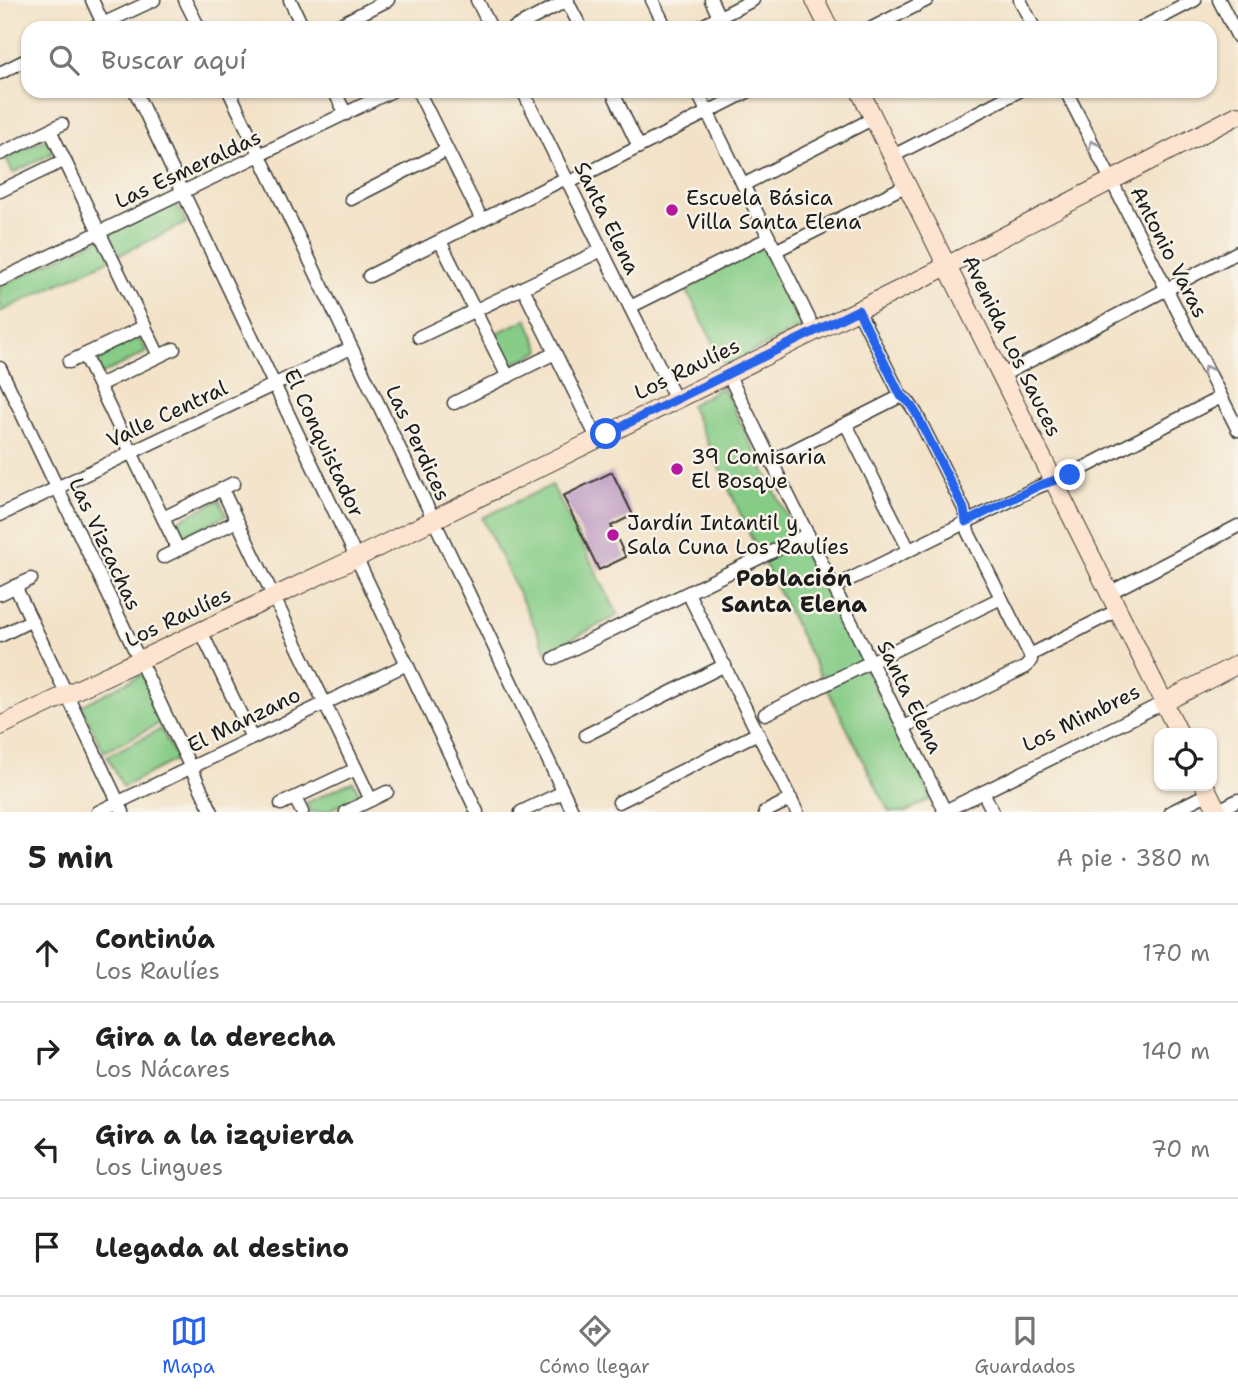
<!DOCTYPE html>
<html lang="es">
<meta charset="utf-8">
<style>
:root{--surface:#fff;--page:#f2f2f2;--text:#222;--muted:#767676;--line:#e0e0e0;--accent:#2563eb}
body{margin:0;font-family:"Shantell Sans",sans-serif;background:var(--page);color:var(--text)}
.controls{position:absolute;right:21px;bottom:21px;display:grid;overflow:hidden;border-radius:14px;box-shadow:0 2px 5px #0004}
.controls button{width:63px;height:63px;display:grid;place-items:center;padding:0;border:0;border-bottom:2px solid var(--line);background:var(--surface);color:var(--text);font:35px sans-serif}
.stop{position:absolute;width:21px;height:21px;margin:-16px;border:5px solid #2563eb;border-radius:50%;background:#fff}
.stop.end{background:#2563eb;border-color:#fff;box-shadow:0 2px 7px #0008}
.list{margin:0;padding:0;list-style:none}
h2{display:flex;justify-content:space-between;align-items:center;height:91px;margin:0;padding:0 28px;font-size:30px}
h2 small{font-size:23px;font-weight:400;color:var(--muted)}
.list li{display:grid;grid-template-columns:46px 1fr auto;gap:21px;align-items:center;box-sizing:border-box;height:98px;padding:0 28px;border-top:2px solid var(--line)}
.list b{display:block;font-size:26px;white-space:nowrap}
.list p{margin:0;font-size:23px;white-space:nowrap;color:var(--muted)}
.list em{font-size:23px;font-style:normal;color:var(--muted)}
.icon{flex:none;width:38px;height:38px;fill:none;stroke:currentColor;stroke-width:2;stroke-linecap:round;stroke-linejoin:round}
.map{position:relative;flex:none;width:1238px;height:812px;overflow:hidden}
.search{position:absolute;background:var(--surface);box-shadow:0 2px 5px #0004;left:21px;right:21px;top:21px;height:77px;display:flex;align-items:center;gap:18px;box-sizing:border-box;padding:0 24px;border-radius:21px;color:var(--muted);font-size:26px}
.sheet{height:483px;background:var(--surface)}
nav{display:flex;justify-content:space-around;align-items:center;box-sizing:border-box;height:98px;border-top:2px solid var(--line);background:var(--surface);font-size:19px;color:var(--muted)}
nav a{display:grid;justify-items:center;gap:4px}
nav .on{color:var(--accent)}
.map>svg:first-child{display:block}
.green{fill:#86cc86;stroke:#517451;stroke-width:2}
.building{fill:#bb97c0}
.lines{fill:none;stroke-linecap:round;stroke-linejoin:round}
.street-casing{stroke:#3c3a36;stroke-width:15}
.secondary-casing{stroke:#3c3a36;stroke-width:20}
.street{stroke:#fff;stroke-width:12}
.secondary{stroke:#fde4d0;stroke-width:18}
.oneway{stroke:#999}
.route{stroke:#2563eb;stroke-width:9}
.poi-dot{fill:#b5179e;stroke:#f7f3e8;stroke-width:2.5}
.labels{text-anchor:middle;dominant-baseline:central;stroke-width:5;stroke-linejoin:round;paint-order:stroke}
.street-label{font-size:21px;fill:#1c1c1c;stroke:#f7f3e8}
.poi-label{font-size:21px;fill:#1c1c1c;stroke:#f7f3e8;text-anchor:start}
.neighbourhood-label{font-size:23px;font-weight:bold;fill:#1c1c1c;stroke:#f7f3e8}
</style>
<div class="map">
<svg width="1238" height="812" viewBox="0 0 1238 812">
<rect width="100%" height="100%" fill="#f7f3e8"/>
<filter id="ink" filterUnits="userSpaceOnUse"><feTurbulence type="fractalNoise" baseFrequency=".0143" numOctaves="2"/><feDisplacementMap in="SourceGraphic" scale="14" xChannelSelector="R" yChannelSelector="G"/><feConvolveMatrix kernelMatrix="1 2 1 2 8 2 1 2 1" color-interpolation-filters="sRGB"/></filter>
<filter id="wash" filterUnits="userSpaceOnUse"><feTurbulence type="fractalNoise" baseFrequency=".00686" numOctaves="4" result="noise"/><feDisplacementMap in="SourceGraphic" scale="28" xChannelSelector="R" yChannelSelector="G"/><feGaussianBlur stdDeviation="1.57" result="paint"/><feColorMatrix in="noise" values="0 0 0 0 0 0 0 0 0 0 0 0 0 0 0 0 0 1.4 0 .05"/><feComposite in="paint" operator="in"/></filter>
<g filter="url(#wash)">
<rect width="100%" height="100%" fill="#f3e2c7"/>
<g class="green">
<polygon points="46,139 53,153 13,173 6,158"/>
<polygon points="176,202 186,223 0,312 0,286"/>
<polygon points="765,244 806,325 725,366 684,285"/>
<polygon points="527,319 541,351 508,366 494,334"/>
<polygon points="139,337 147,352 100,375 93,360"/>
<polygon points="723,387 792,526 932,798 906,812 889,812 754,543 690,405"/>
<polygon points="552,485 618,615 547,652 482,518"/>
<polygon points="219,500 227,515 180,538 173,523"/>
<polygon points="142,674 166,720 104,752 81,706"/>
<polygon points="161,729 177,759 123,787 107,756"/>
<polygon points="353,781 360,795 326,812 310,812 306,803"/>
</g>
<g id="blocks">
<polygon class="building" points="612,472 633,515 611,526 626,557 599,570 563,496"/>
</g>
</g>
<g filter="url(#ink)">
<use href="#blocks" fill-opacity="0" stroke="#3c3a36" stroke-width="2"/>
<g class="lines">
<defs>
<g id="street">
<polyline points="92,0 105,28"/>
<polyline points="185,0 199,28"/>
<polyline points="290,0 303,28"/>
<polyline points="477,0 491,28"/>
<polyline points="652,0 666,28"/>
<polyline points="711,0 719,17"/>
<polyline points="1020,0 1034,28"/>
<polyline points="1219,0 1238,37"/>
<polyline points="567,1 581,28"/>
<polyline points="94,28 154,0"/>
<polyline points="333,28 388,0"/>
<polyline points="514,28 568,0"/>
<polyline points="698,28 753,0"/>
<polyline points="872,28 927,0"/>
<polyline points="1141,28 1195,0"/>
<polyline points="0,73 28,59"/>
<polyline points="135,91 477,812"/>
<polyline points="229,91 573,812"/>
<polyline points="334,91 346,114"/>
<polyline points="418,91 482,220"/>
<polyline points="523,91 676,400"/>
<polyline points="612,91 639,147"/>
<polyline points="697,91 815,331"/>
<polyline points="1066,91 1238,430"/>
<polyline points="50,130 159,356"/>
<polyline points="0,154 62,124"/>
<polyline points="893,156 1019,91"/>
<polyline points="568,183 749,91"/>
<polyline points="743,185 874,118"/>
<polyline points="0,191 65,160"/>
<polyline points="351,199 447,150"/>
<polyline points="440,241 508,377"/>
<polyline points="775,251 907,185"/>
<polyline points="369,276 566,178"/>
<polyline points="0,280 392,91"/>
<polyline points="523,288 597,438"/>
<polyline points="630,307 769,238"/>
<polyline points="858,310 901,396 908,401 916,413 964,509 968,532 1030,655"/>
<polyline points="419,337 602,250"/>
<polyline points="84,355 178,549"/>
<polyline points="69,362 145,326"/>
<polyline points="0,368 212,812"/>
<polyline points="728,374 945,811"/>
<polyline points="1001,376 1238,252"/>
<polyline points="99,385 174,349"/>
<polyline points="454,403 555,353"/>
<polyline points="846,424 909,550"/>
<polyline points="772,461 901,396"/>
<polyline points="222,489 371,800"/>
<polyline points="0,515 351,348"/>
<polyline points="163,518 234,483"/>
<polyline points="163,557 237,521"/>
<polyline points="15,586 123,812"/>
<polyline points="834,587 1038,487 1070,475 1221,397"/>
<polyline points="688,593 797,812"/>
<polyline points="1109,593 1238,526"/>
<polyline points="0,594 31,579"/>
<polyline points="201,631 252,738"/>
<polyline points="0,636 30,621"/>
<polyline points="1030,655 1118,610"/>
<polyline points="554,658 808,534"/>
<polyline points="765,714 1001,598"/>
<polyline points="904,727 1026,667 1031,660 1030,655"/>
<polyline points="586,735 725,665"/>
<polyline points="983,792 993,812"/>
<polyline points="295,798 302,812"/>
<polyline points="619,802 758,733"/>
<polyline points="281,804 356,769"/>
<polyline points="1217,811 1238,800"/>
<polyline points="98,812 407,664"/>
<polyline points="346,812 387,792"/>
<polyline points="521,812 563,792"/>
<polyline points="765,812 791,799"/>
<polyline points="943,812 1163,703"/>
<polyline points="1171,812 1209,793"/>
</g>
<g id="secondary">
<polyline points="815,0 829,28"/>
<polyline points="860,91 1179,733"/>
<polyline points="1163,703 1238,664"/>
<polyline points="0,726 356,558 929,275 1238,115"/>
<polyline points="1205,786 1218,812"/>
</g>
</defs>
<use href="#street" class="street-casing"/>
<use href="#secondary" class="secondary-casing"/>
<use href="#street" class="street"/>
<use href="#secondary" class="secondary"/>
</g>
<defs><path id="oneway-chevron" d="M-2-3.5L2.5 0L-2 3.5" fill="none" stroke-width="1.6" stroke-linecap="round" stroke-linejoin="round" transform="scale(1.75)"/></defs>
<g class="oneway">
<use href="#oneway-chevron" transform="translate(1093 145) rotate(-117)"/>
<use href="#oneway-chevron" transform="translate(1207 370) rotate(-117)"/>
</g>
</g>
<g class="lines" filter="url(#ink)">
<polyline class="route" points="606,434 858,310 901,396 908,401 916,413 964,509 966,522 1038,486 1070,475"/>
</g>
<g class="poi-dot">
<circle cx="672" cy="210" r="7"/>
<circle cx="677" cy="469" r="7"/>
<circle cx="613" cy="535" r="7"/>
</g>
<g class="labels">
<g class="street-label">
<text transform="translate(188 169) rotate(-25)">Las Esmeraldas</text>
<text transform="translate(607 218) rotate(64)">Santa Elena</text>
<text transform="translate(1169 252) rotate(63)">Antonio Varas</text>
<text transform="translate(1012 346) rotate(64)">Avenida Los Sauces</text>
<text transform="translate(687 369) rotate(-26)">Los Raulíes</text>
<text transform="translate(167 414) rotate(-25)">Valle Central</text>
<text transform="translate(324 443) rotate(65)">El Conquistador</text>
<text transform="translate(418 443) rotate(65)">Las Perdices</text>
<text transform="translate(105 544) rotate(65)">Las Vizcachas</text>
<text transform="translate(178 617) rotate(-25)">Los Raulíes</text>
<text transform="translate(910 697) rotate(64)">Santa Elena</text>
<text transform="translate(1081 718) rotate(-26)">Los Mimbres</text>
<text transform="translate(244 720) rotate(-26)">El Manzano</text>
</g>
<g class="poi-label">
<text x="686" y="198">Escuela Básica<tspan x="686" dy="24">Villa Santa Elena</tspan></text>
<text x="691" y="457">39 Comisaria<tspan x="691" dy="24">El Bosque</tspan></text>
<text x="627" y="523">Jardín Intantil y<tspan x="627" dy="24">Sala Cuna Los Raulíes</tspan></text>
</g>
<g class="neighbourhood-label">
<text x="794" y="578">Población<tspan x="794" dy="26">Santa Elena</tspan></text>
</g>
</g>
</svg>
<div class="controls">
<button><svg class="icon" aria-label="locate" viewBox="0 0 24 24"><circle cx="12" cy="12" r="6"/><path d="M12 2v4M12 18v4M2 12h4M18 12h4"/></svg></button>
</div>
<div class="stop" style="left:606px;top:434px"></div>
<div class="stop end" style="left:1070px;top:475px"></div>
<div class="search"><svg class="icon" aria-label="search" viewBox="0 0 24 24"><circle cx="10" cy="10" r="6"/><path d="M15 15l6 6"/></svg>Buscar aquí</div>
</div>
<section class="sheet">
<h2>5 min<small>A pie · 380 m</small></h2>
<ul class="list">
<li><svg class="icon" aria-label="ahead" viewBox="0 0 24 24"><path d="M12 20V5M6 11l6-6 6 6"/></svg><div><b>Continúa</b><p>Los Raulíes</p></div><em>170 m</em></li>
<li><svg class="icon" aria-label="right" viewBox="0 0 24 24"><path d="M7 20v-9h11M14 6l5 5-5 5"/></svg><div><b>Gira a la derecha</b><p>Los Nácares</p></div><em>140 m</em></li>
<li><svg class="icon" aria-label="left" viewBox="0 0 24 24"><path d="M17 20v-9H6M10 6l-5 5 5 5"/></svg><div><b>Gira a la izquierda</b><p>Los Lingues</p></div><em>70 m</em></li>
<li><svg class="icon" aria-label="arrive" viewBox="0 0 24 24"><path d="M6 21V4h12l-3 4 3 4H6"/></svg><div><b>Llegada al destino</b></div></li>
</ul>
</section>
<nav>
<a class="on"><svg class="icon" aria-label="map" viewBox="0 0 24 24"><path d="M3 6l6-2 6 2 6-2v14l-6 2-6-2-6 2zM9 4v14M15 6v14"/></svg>Mapa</a>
<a><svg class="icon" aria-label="directions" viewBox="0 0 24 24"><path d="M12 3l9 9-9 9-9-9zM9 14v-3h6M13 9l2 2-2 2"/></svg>Cómo llegar</a>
<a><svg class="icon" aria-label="saved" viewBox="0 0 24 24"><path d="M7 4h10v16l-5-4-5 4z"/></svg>Guardados</a>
</nav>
